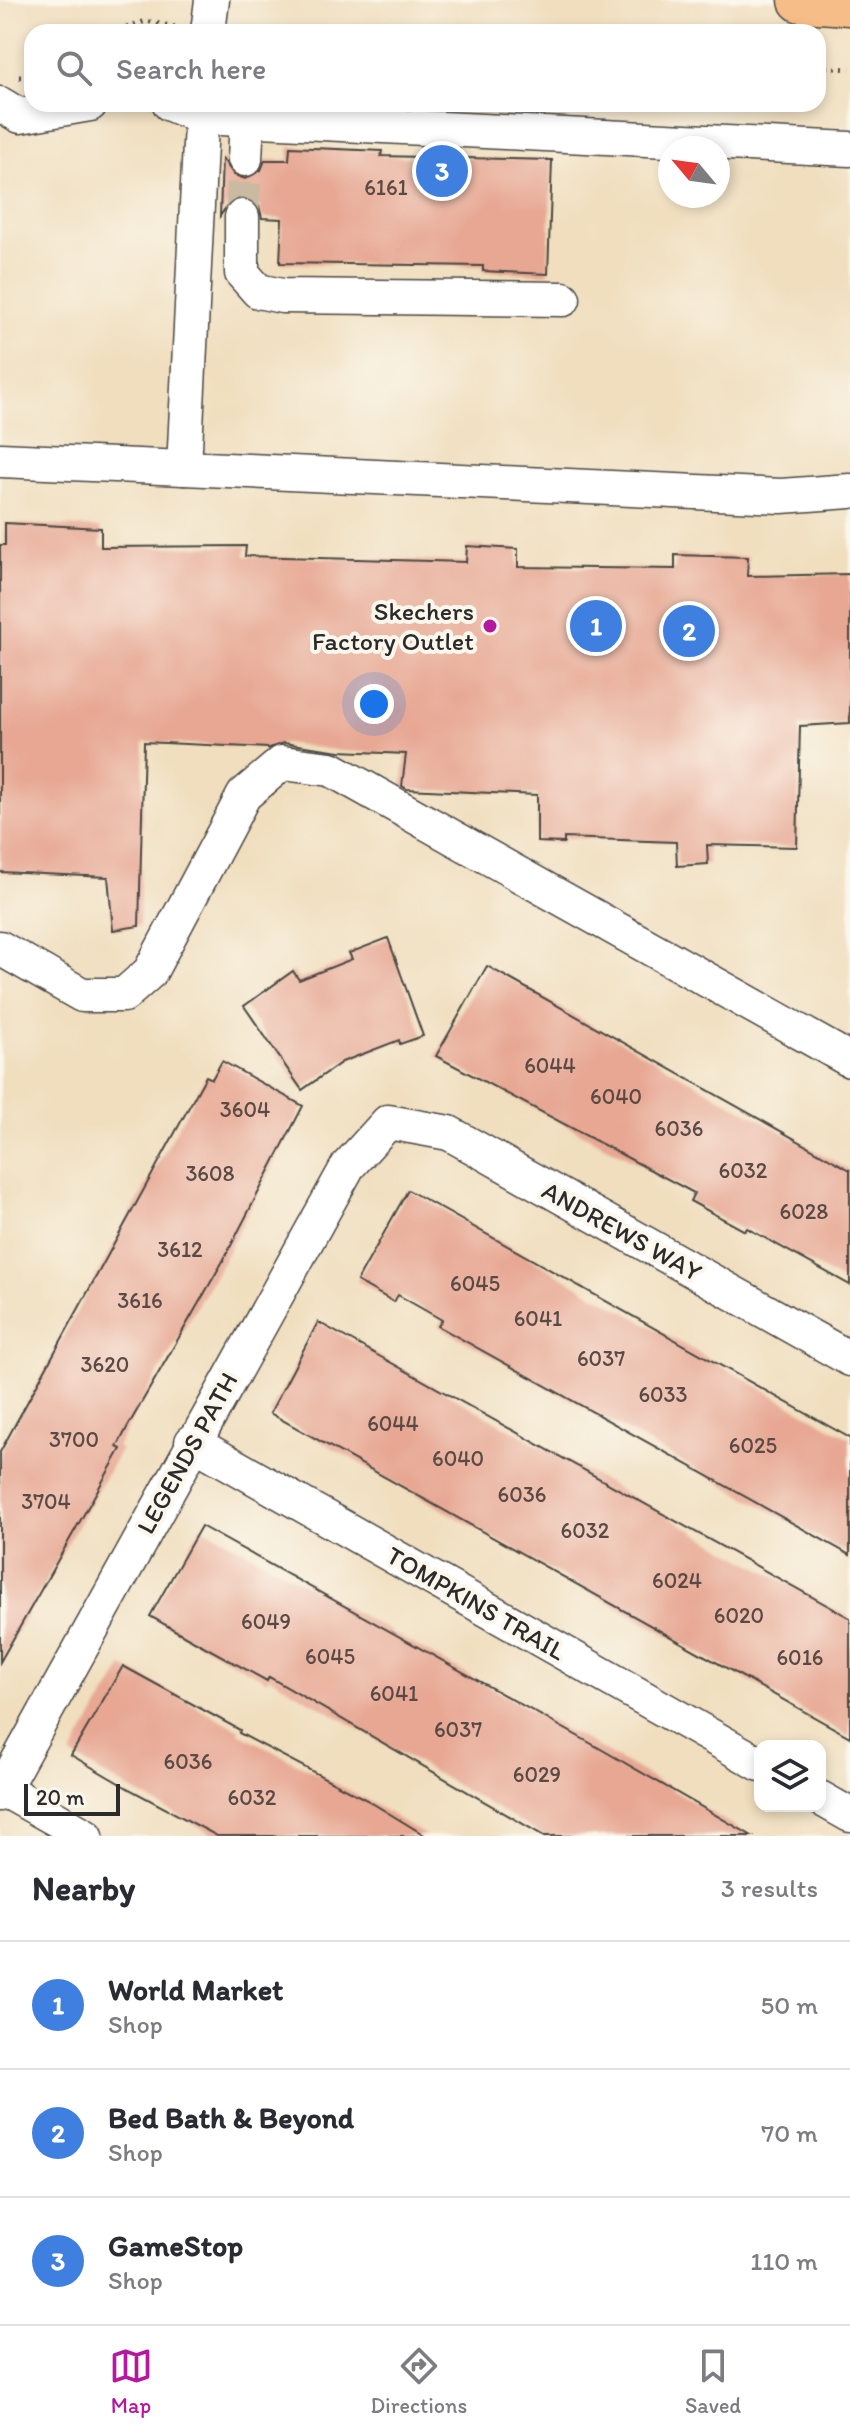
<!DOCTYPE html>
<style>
:root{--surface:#fff;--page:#f2f2f3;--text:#2b2b33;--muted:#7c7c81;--line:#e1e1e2;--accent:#b5179e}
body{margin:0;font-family:Itim,sans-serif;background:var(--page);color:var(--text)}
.controls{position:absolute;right:24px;bottom:24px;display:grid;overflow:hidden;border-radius:16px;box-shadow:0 4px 12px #0003}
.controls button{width:72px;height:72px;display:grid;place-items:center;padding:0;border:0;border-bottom:2px solid var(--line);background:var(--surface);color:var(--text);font:40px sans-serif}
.compass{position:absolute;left:658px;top:136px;width:72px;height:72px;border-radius:50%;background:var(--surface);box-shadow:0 4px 12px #0003;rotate:299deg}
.scale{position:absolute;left:24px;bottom:20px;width:96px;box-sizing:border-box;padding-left:8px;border:4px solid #2b2b2b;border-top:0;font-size:22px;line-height:28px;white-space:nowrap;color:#2b2b2b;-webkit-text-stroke:6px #fbf7ec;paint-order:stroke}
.you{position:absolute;left:374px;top:704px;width:28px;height:28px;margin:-20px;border:6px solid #fff;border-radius:50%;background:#1a73e8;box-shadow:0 0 0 12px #1a73e833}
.badge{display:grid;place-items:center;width:52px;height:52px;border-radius:50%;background:var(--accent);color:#fff;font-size:26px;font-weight:700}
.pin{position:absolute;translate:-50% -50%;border:4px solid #fff;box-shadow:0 2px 8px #0006}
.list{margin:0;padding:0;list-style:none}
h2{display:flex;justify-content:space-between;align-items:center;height:104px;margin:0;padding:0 32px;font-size:34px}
h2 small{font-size:26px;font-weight:400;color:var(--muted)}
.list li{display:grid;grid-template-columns:52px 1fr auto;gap:24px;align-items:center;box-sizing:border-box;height:128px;padding:0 32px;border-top:2px solid var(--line)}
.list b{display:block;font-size:30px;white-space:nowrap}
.list p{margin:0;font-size:26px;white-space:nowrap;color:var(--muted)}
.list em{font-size:26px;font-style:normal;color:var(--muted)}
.icon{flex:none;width:44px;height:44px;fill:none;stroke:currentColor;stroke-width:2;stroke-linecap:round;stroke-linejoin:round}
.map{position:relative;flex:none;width:850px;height:1836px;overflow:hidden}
.search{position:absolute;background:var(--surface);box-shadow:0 4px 12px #0003;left:24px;right:24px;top:24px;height:88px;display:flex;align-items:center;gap:20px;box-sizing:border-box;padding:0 28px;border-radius:24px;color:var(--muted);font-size:30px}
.sheet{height:488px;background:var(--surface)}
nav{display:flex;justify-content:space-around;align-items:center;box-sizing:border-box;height:112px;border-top:2px solid var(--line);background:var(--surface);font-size:22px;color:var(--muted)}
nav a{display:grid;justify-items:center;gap:4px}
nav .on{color:var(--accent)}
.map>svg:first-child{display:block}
.building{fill:#e7a793}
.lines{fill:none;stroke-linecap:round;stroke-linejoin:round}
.minor-tunnel{stroke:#c9baa1;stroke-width:34;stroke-dasharray:34 17;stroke-linecap:butt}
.minor-casing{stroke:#494641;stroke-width:37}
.major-casing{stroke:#494641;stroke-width:47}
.path{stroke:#494641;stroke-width:5;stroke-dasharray:2 6;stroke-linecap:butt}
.minor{stroke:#fff;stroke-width:34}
.major{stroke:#f7bd88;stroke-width:44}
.poi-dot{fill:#b5179e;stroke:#fbf7ec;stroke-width:3}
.labels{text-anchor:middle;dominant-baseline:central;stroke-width:8;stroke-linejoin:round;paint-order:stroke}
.number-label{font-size:22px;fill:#5a4a45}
.poi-label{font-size:26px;fill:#2b2b2b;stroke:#fbf7ec;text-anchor:end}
.street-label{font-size:26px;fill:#2b2b2b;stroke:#fbf7ec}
</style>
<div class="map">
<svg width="850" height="1836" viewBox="0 0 850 1836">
<rect width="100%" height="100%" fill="#fbf7ec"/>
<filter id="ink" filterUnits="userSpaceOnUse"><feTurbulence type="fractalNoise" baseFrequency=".0125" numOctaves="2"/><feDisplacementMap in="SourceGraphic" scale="16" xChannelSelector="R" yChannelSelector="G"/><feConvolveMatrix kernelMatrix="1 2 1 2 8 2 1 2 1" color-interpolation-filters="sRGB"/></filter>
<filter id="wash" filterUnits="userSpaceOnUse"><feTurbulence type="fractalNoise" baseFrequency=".006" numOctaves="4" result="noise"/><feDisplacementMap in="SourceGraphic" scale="32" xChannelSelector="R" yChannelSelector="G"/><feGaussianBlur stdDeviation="1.8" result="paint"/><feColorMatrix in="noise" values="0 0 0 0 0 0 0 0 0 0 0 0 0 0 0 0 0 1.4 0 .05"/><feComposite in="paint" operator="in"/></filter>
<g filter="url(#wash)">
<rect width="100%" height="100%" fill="#f0debe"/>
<g id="blocks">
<g class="building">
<polygon points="290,147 382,151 381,156 552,160 548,274 483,271 483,266 280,263 282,219 262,218 259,206 243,197 231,200 220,216 222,158 234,175 245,179 261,170 265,160 289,160"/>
<polygon points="5,523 101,528 101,547 246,546 245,556 466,562 467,546 518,549 518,567 675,569 675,555 748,557 747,576 850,574 850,723 800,726 797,847 707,845 708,864 677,866 676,842 564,838 564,843 537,842 537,795 407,789 402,786 406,754 340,751 284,743 269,748 144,742 139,926 113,930 108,877 0,872 0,545 5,545"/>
<polygon points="388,938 423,1036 400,1044 399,1040 342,1062 302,1090 244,1006 293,971 299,980 352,959 349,953"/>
<polygon points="487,966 850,1170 850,1285 747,1228 745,1231 690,1201 694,1193 436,1056"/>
<polygon points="222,1061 303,1106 223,1261 128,1426 117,1447 121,1449 0,1662 0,1452 206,1076 212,1079"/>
<polygon points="408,1190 850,1438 850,1555 438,1326 442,1320 398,1295 394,1302 357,1281"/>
<polygon points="318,1322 850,1618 850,1737 270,1413"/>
<polygon points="201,1526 599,1748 752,1836 544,1836 269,1677 267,1681 187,1637 150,1616"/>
<polygon points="123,1666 240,1730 239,1733 367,1800 426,1836 217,1836 129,1789 71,1755"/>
</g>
</g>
</g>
<g filter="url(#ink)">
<use href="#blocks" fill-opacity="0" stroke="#494641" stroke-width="2"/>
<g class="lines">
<polyline class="minor-tunnel" points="242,217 245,159"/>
<defs>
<g id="minor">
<polyline points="208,32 212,0"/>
<polyline points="0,104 20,116 90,104"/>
<polyline points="170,104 201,117 850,149"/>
<polyline points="245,159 247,119"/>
<polyline points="242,217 242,273 258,291 282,296 563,299"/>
<polyline points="0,460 184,468 202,104"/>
<polyline points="184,468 781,496 850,491"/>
<polyline points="0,948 82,995 124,995 150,972 244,795 282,763 331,769 850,1060"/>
<polyline points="192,1442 760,1764"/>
<polyline points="3,1789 86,1836"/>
<polyline points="0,1794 348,1166 388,1122 449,1133 850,1359"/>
<polyline points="820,1798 850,1815"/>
</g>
<polyline id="major" points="801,0 850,3"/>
</defs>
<use href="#minor" class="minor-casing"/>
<use href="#major" class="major-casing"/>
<g class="path">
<polyline points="111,32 146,21 175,27"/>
<polyline points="818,67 850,69"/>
<polyline points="19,77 32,77"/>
</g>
<use href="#minor" class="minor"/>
<use href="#major" class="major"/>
</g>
</g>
<circle class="poi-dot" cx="490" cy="626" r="8"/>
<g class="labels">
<g class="number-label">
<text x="386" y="187">6161</text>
<text x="550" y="1065">6044</text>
<text x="616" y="1096">6040</text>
<text x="245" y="1109">3604</text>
<text x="679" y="1128">6036</text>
<text x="743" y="1170">6032</text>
<text x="210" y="1173">3608</text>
<text x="804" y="1211">6028</text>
<text x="180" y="1249">3612</text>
<text x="475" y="1283">6045</text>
<text x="140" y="1300">3616</text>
<text x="538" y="1318">6041</text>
<text x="601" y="1358">6037</text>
<text x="105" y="1364">3620</text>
<text x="663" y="1394">6033</text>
<text x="393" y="1423">6044</text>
<text x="74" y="1439">3700</text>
<text x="753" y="1445">6025</text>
<text x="458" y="1458">6040</text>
<text x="522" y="1494">6036</text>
<text x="46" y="1501">3704</text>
<text x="585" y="1530">6032</text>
<text x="677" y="1580">6024</text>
<text x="739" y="1615">6020</text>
<text x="266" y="1621">6049</text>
<text x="330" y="1656">6045</text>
<text x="800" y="1657">6016</text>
<text x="394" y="1693">6041</text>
<text x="458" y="1729">6037</text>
<text x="188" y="1761">6036</text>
<text x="537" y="1774">6029</text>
<text x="252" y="1797">6032</text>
</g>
<g class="poi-label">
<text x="474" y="611">Skechers<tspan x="474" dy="30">Factory Outlet</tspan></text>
</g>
<g class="street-label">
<text transform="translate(622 1231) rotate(29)">ANDREWS WAY</text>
<text transform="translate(187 1453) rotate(-61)">LEGENDS PATH</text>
<text transform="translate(476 1603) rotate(30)">TOMPKINS TRAIL</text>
</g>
</g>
</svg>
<div class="controls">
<button><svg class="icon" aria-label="layers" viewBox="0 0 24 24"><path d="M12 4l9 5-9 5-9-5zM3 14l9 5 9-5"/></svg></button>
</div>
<svg class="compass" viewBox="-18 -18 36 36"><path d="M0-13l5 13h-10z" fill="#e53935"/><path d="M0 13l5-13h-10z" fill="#7c7c81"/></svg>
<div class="scale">20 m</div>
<div class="you"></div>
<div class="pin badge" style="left:596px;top:626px;background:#3f7fe0">1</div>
<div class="pin badge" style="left:689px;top:631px;background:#3f7fe0">2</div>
<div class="pin badge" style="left:442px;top:171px;background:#3f7fe0">3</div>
<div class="search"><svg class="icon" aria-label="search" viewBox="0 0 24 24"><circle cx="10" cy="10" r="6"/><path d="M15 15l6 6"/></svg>Search here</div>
</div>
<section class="sheet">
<h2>Nearby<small>3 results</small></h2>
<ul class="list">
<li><span class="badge" style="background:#3f7fe0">1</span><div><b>World Market</b><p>Shop</p></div><em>50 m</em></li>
<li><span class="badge" style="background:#3f7fe0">2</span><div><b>Bed Bath &amp; Beyond</b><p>Shop</p></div><em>70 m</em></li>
<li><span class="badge" style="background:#3f7fe0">3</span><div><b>GameStop</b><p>Shop</p></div><em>110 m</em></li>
</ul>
</section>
<nav>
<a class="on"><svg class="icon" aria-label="map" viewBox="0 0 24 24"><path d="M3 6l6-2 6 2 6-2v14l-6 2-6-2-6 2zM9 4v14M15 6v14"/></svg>Map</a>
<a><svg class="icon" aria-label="directions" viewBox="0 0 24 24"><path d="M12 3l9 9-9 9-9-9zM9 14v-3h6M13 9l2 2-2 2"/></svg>Directions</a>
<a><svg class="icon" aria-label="saved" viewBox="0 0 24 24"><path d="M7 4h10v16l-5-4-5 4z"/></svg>Saved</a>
</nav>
